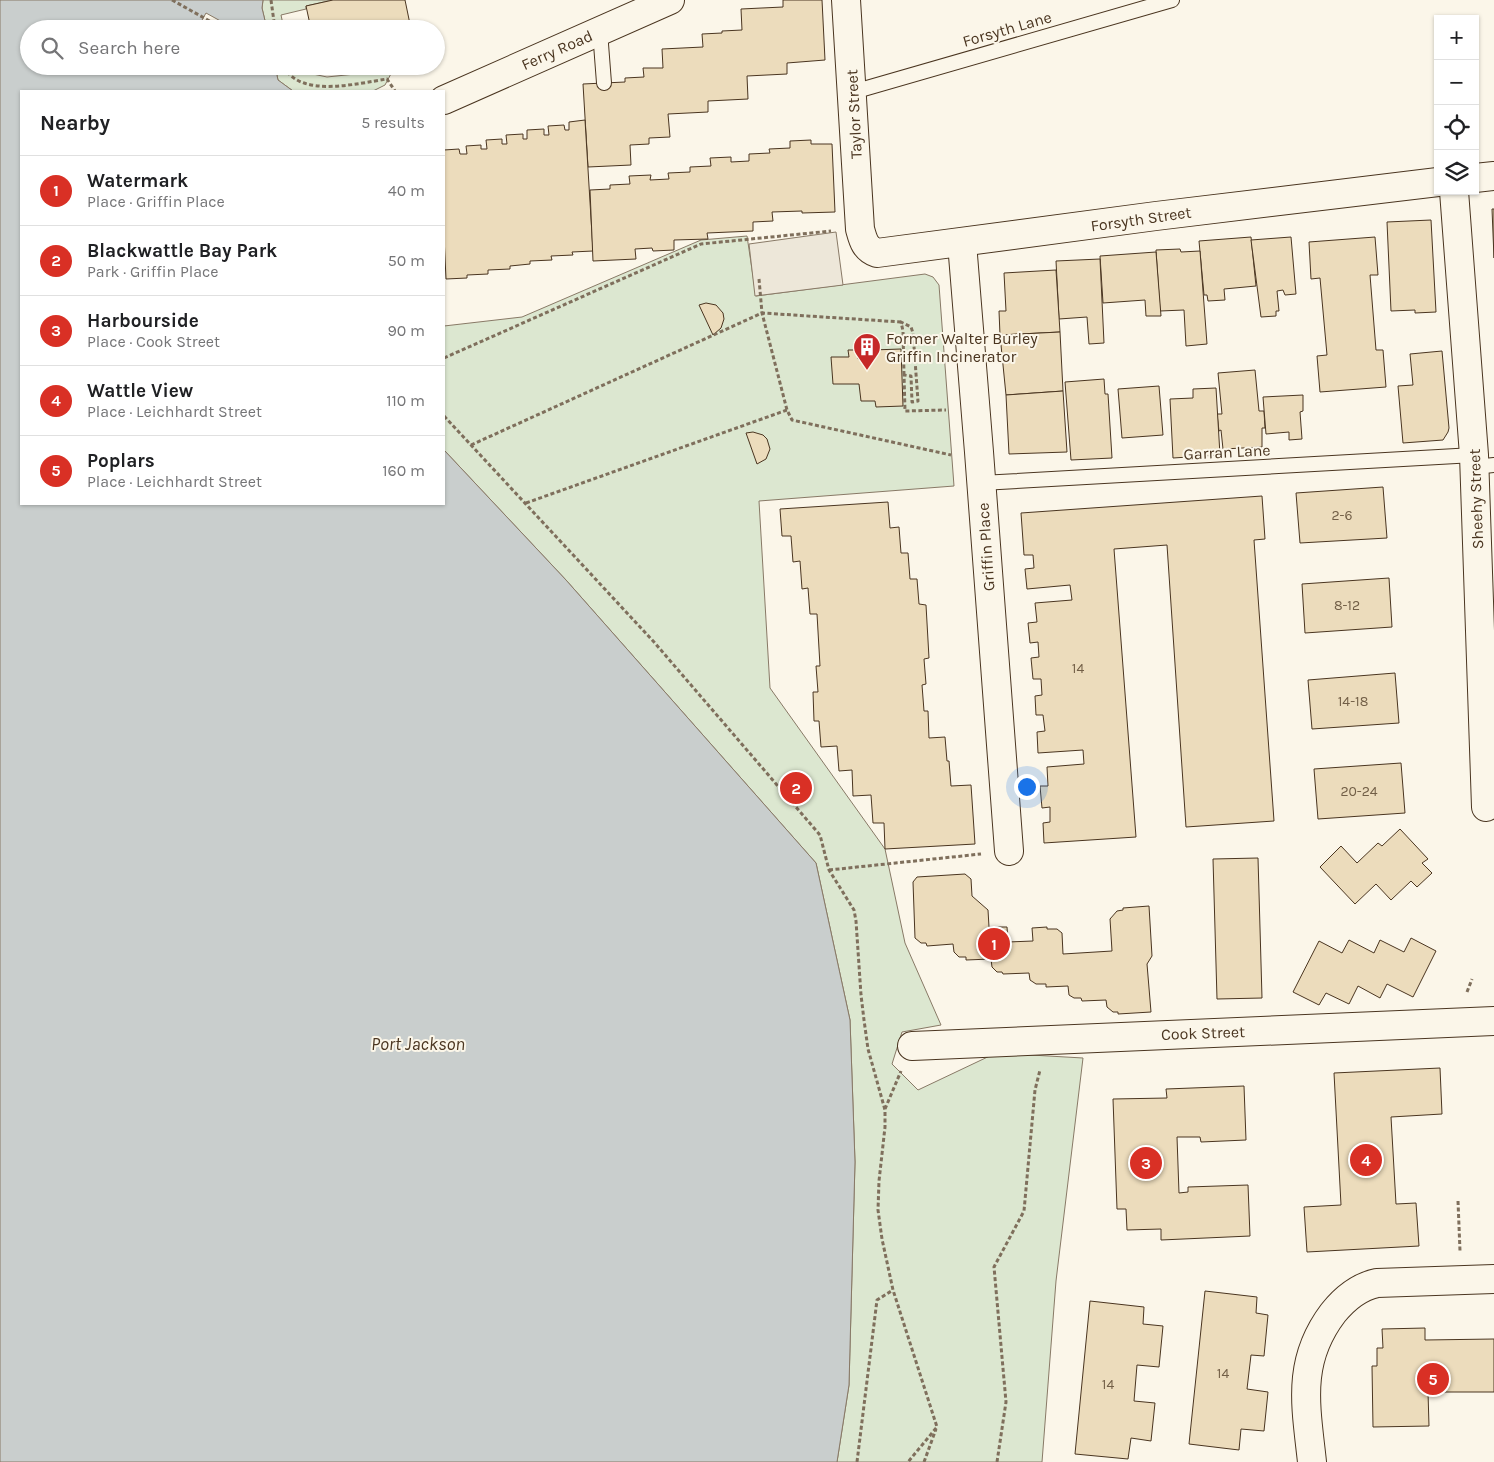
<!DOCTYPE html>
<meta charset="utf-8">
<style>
:root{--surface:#fff;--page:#f2f2f2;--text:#202124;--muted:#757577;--line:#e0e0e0;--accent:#d93025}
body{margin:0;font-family:Karla,sans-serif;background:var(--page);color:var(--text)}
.controls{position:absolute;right:15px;top:15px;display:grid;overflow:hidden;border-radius:0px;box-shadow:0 1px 4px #0004}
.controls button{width:45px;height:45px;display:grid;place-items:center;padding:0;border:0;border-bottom:1px solid var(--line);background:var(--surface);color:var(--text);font:25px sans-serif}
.you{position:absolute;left:1026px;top:786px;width:18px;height:18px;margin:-12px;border:4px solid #fff;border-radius:50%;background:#1a73e8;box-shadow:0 0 0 8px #1a73e833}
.badge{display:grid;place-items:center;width:32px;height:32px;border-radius:50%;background:var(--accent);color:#fff;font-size:16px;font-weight:700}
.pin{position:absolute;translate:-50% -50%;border:2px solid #fff;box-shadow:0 1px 5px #0006}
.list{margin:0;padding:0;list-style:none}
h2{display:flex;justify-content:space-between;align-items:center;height:65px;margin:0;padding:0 20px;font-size:21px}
h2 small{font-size:16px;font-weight:400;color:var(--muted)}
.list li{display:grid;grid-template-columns:32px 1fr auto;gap:15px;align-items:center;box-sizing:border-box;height:70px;padding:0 20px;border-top:1px solid var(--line)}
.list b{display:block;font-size:19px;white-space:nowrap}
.list p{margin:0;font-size:16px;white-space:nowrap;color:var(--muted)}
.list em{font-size:16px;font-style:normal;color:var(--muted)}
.icon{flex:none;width:28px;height:28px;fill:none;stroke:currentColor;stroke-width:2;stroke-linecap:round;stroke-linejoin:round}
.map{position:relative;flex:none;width:1494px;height:1462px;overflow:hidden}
.search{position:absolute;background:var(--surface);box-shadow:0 1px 4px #0004;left:20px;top:20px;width:425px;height:55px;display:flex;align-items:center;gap:12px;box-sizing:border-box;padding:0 18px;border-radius:28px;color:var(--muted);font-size:19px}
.panel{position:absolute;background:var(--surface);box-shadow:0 1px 4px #0004;left:20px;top:90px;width:425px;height:415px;border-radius:0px}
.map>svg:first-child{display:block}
.green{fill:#dce7d0;stroke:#887966}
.parking{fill:#ede7d9;stroke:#887966}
.water{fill:#c9cecd;stroke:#887966}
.pier{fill:#fbf6e9;stroke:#887966}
.building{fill:#ecdcbc;stroke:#4a3520}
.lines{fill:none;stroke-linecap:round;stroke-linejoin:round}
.service-casing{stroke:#4a3520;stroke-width:16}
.minor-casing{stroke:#4a3520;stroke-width:30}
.path{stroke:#7f6f5c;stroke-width:3;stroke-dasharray:4 2.5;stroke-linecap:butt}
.service{stroke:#fbf6e9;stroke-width:14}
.minor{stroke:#fbf6e9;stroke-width:28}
.labels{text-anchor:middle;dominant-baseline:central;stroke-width:4;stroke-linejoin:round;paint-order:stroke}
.number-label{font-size:14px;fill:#725f47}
.street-label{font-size:16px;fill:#4a3520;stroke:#fbf6e9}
.poi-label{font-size:16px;fill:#4a3520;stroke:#fbf6e9;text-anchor:start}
.water-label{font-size:18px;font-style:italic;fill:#4a3520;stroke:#fbf6e9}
</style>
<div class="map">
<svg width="1494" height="1462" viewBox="0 0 1494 1462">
<rect width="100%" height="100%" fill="#fbf6e9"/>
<g class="green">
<polygon points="263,0 333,0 306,6 306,9 281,15 284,29 267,29 262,8"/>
<polygon points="275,66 293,66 294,70 327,77 393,70 385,85 373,91 293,91 278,80"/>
<polygon points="747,236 756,296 925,274 933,277 939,285 954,486 759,501 770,688 885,849 905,943 941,1025 902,1032 892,1064 918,1090 996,1053 1083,1058 1056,1281 1042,1462 837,1462 849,1385 855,1162 850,1020 816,863 566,580 444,450 444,326 522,317 701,240"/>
</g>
<polygon class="parking" points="836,232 843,285 755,296 749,244"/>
<polygon class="water" points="0,0 263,0 262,8 267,29 29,29 29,66 275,66 278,80 293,91 21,91 21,504 444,504 444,450 566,580 816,863 850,1020 855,1162 849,1385 837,1462 0,1462"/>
<polygon class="pier" points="206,13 235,29 213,29 201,22"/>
<g class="building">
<polygon points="333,0 405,0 411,29 311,29 306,6"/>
<polygon points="783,0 822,0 825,60 787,63 787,74 747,76 748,99 708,101 708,112 668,114 670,137 649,138 649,144 630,145 631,165 588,167 583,84 625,82 625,78 644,77 643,68 663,68 662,49 703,47 702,34 722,33 722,31 742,30 741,9 783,7"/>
<polygon points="585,120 593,251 572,252 573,255 551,256 552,260 530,261 530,264 510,266 510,269 488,270 488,274 467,275 467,278 446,279 444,236 444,150 459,149 460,154 467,154 466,146 481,145 481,149 487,149 486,140 502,139 502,144 507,144 506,135 523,134 523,139 527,139 527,130 544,129 544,135 549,135 548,126 564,125 565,130 569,130 569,122"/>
<polygon points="811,140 811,144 832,144 835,212 802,213 802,211 772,212 773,221 753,222 753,231 707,233 708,239 674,240 674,250 653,251 652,248 635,249 636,259 593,261 590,190 610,189 610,185 630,184 629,176 651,175 650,180 669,179 668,173 690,172 690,167 711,166 710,158 731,157 731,162 749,161 749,154 770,153 769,149 790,148 790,141"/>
<polygon points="1492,209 1494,209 1494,258"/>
<polygon points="1431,220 1436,312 1415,313 1415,310 1391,311 1387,222"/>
<polygon points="1251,237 1256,286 1224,289 1225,300 1208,301 1207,295 1204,295 1199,241"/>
<polygon points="1291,237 1296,294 1285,295 1283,290 1277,291 1279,311 1276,311 1276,316 1261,317 1251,240"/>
<polygon points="1375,237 1378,275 1370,275 1376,350 1383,350 1386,387 1320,392 1317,356 1327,355 1320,278 1311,279 1309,242"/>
<polygon points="1180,249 1181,252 1200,251 1207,344 1186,346 1184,310 1160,311 1156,250"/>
<polygon points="1156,252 1161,316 1146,316 1145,300 1103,303 1100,256"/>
<polygon points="1100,259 1104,343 1089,344 1087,317 1059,319 1056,261"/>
<polygon points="1056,270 1060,332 1000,335 999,311 1006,311 1004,273"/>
<polygon points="706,303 716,305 723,313 724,319 721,328 713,335 699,305"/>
<polygon points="1060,332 1063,391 1006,395 1000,335"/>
<polygon points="901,349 903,406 876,407 875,401 861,401 859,384 833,384 831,357 849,357 848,350 857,350 858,359 872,358 872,350"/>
<polygon points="1442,351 1449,428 1448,432 1443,440 1403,443 1398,386 1413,385 1410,354"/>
<polygon points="1255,370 1259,411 1264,411 1265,428 1262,428 1262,447 1223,449 1221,430 1219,431 1217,414 1222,414 1218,373"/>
<polygon points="1104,379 1105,394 1108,394 1112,458 1071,460 1065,382"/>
<polygon points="1159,386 1163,435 1122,438 1118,389"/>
<polygon points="1216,388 1220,455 1173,458 1170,399 1193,398 1193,389"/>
<polygon points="1063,391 1067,452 1009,454 1006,395"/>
<polygon points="1303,395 1303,411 1300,412 1302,439 1289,440 1289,432 1266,434 1263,397"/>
<polygon points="753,432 763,435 767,439 770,449 766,459 757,464 746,433"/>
<polygon points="1383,487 1387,538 1300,543 1296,493"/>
<polygon points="1262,496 1265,539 1254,540 1274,821 1186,827 1167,545 1114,549 1136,837 1044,843 1043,823 1050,822 1050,807 1042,808 1040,786 1048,786 1047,767 1084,764 1083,750 1038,753 1037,732 1045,731 1043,715 1036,715 1035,696 1042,695 1041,679 1033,679 1031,658 1039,657 1038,642 1030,643 1028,623 1037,622 1035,603 1072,600 1070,585 1027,589 1025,569 1034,568 1033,555 1024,555 1021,513"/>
<polygon points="888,502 890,528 899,527 901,553 908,553 910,579 917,579 919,604 926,605 929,658 924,659 926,684 922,685 924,711 928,711 929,738 945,737 947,761 949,761 951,786 971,785 975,844 885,849 884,823 873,823 871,795 853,796 852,770 839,771 837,746 821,747 819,721 814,721 813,692 818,692 816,666 820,666 817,614 810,614 808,588 802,589 800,561 793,562 791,536 782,536 780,509"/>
<polygon points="1389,578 1392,627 1305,633 1302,584"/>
<polygon points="1395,673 1399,723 1312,729 1308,680"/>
<polygon points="1401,763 1405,813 1318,819 1314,769"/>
<polygon points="1400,829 1428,859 1422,863 1432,873 1417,887 1411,881 1391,900 1376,884 1355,904 1320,867 1341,846 1357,863 1378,843 1382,846"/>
<polygon points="1258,858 1262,998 1217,999 1213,859"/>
<polygon points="965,874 971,879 972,896 988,910 989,927 1007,927 1008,942 1033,941 1032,928 1047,927 1047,929 1057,929 1062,933 1063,954 1112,951 1110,919 1117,911 1123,910 1123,908 1149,906 1152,956 1147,964 1151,1012 1118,1014 1118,1012 1113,1012 1107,1007 1106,1000 1082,1001 1081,998 1074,998 1069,995 1068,986 1046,987 1046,984 1036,984 1030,980 1029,973 1003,974 1002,972 997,972 992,967 991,959 966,960 966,957 959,957 954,952 953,944 927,946 926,943 921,943 915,938 913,882 917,877"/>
<polygon points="1411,938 1436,951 1413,997 1387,984 1380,998 1358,986 1349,1004 1326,993 1319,1005 1293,992 1319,941 1342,953 1349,940 1374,953 1380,940 1404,952"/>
<polygon points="1440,1068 1442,1114 1391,1117 1396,1204 1416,1203 1419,1246 1307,1252 1304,1207 1341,1205 1334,1073"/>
<polygon points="1244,1086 1246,1140 1201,1142 1200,1137 1177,1137 1179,1193 1188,1192 1188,1187 1248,1185 1250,1236 1161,1240 1161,1229 1127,1230 1126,1209 1117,1209 1113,1099 1167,1098 1166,1089"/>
<polygon points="1205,1291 1257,1297 1256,1313 1268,1315 1264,1356 1251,1355 1247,1389 1268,1392 1264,1431 1241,1429 1239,1450 1189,1444"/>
<polygon points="1090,1301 1144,1307 1143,1324 1163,1326 1159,1367 1137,1365 1134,1401 1155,1403 1151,1441 1131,1438 1128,1459 1075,1454"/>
<polygon points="1425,1328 1425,1340 1494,1339 1494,1392 1428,1392 1429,1426 1373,1427 1372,1366 1377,1366 1377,1348 1383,1348 1382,1329"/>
</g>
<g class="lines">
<defs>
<g id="service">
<polyline points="600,31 604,83"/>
<polyline points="853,92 1172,0"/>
<polyline points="1475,467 1494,465"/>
<polyline points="981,483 1474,455"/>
</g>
<g id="minor">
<path d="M846,0l14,229c3,11 5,20 17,24l279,-37 282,-34"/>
<polyline points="444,100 670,0"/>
<polyline points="1475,178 1494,176"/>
<polyline points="1454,191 1474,455 1486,807"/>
<polyline points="962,243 979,452 1009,851"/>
<polyline points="912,1046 1494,1021"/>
<path d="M1312,1462c-6,-56 -16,-100 21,-149 12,-15 25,-26 44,-30l117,-4"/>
</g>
</defs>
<use href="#service" class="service-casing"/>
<use href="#minor" class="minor-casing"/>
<g class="path">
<polyline points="172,0 224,29"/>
<polyline points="271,0 275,29"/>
<path d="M284,66c15,33 75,17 103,13l8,12"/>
<polyline points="759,279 762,313 787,410 792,420 951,455"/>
<polyline points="444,358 701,244 831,231"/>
<polyline points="904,375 903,331 901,322 911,327 913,333 918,401 912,402 911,376 904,375 905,411 946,410"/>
<polyline points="444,416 654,642 820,835 829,870 854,910 856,921 861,995 864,1020 868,1049 885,1110 885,1127 879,1181 878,1210 882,1239 893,1290 937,1427 908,1462"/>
<polyline points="471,445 762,313 901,322"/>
<polyline points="526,503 787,410"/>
<polyline points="829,870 981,854"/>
<polyline points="1467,992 1472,979"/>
<polyline points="885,1109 901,1071"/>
<polyline points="1458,1201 1460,1251"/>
<polyline points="857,1462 877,1300 893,1290"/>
<polyline points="924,1462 936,1429"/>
<polyline points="997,1462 1006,1402 994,1267 1024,1211 1035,1090 1040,1070"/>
</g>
<use href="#service" class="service"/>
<use href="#minor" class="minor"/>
</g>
<defs>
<symbol id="building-pin" viewBox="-11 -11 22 30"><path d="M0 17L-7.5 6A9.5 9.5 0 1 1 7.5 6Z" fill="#c62828" stroke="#fbf6e9"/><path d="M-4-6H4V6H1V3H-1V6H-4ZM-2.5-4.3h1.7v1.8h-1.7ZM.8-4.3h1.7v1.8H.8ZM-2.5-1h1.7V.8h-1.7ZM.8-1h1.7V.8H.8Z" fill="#fff"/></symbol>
</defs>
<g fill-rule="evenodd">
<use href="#building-pin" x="851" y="331" width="32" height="43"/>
</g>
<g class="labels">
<g class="number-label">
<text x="1342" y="515">2-6</text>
<text x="1347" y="605">8-12</text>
<text x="1078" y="668">14</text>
<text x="1353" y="701">14-18</text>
<text x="1359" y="791">20-24</text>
<text x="1223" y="1373">14</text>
<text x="1108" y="1384">14</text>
</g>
<g class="street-label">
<text transform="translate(1007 29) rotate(-16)">Forsyth Lane</text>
<text transform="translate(557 50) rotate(-24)">Ferry Road</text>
<text transform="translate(854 114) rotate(-93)">Taylor Street</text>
<text transform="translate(1141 219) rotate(-8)">Forsyth Street</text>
<text transform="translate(1227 452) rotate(-3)">Garran Lane</text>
<text transform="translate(1476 499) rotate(-92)">Sheehy Street</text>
<text transform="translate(986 547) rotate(-94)">Griffin Place</text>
<text transform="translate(1203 1033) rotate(-2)">Cook Street</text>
</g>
<g class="poi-label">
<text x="886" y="338">Former Walter Burley<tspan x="886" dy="18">Griffin Incinerator</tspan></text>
</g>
<g class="water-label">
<text x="418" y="1044">Port Jackson</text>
</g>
</g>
</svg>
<div class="controls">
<button>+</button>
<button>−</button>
<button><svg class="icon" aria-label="locate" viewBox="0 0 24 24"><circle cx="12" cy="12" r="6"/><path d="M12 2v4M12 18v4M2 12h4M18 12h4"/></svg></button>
<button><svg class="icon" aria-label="layers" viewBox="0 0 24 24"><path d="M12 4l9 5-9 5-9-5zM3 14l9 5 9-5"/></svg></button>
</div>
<div class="you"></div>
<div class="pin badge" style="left:994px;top:944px">1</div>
<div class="pin badge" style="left:796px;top:788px">2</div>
<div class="pin badge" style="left:1146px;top:1163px">3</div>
<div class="pin badge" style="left:1366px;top:1160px">4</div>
<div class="pin badge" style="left:1433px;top:1379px">5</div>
<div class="search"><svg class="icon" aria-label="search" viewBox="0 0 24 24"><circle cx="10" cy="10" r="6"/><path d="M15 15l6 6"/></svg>Search here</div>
<section class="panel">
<h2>Nearby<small>5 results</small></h2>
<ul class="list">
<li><span class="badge">1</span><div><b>Watermark</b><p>Place · Griffin Place</p></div><em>40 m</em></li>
<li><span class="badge">2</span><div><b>Blackwattle Bay Park</b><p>Park · Griffin Place</p></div><em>50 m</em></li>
<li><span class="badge">3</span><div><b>Harbourside</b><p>Place · Cook Street</p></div><em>90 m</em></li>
<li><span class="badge">4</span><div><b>Wattle View</b><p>Place · Leichhardt Street</p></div><em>110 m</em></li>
<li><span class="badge">5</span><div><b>Poplars</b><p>Place · Leichhardt Street</p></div><em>160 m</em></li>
</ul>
</section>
</div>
